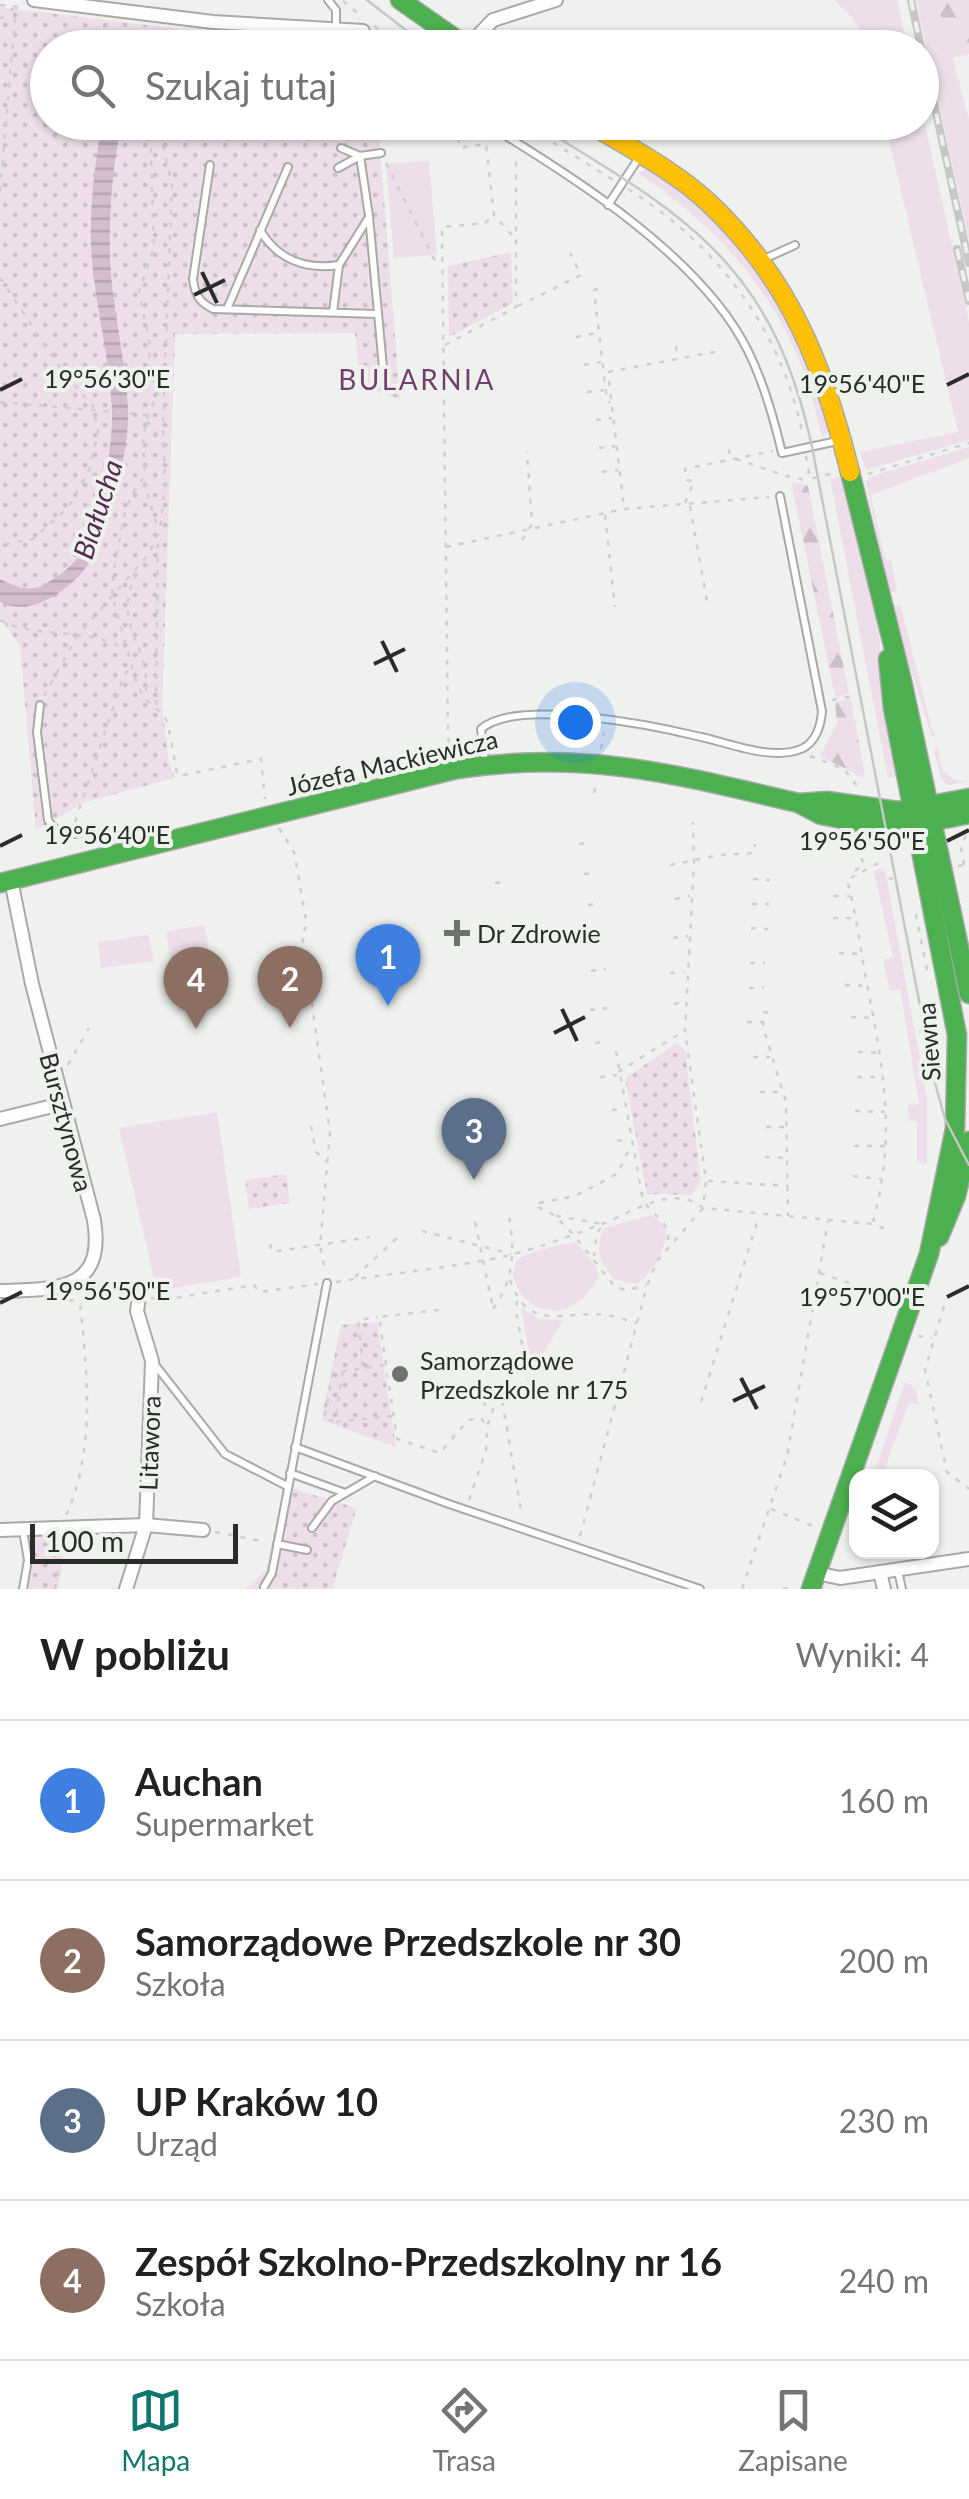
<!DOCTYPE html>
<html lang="pl">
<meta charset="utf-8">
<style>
:root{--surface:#fff;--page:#f2f2f2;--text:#202124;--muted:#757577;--line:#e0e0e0;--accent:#0f766e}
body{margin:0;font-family:Lato,sans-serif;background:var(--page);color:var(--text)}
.controls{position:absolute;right:30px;bottom:30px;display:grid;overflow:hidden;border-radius:20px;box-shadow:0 2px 8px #0004}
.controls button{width:90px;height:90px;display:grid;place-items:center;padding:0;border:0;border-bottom:2px solid var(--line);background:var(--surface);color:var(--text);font:50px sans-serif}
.scale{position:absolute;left:30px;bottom:25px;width:208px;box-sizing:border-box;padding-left:10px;border:5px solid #2a2c2a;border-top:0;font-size:28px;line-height:35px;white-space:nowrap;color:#2a2c2a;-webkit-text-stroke:8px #eef2ed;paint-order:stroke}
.you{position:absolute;left:575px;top:722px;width:35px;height:35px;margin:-25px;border:8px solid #fff;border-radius:50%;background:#1a73e8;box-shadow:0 0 0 15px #1a73e833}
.badge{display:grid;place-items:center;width:65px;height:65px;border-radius:50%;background:var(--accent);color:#fff;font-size:32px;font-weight:700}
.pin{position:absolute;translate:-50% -82px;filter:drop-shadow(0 2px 5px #0008)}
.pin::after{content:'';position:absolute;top:52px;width:35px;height:30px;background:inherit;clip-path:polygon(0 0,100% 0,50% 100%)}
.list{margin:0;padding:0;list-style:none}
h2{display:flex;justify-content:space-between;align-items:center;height:130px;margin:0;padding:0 40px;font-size:42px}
h2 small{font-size:32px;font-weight:400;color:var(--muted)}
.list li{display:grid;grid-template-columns:65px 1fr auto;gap:30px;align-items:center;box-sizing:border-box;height:160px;padding:0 40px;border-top:2px solid var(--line)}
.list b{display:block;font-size:38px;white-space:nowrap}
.list p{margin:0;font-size:32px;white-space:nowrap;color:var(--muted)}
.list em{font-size:32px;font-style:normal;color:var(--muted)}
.icon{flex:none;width:55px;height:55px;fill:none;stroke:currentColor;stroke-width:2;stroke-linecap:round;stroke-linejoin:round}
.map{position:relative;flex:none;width:969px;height:1589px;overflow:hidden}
.search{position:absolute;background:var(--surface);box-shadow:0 2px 8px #0004;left:30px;right:30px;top:30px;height:110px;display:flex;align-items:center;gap:25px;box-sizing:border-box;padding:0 35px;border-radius:55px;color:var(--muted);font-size:38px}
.sheet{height:770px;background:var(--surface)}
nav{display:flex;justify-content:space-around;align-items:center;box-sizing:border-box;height:140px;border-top:2px solid var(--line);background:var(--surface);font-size:28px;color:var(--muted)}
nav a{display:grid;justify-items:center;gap:5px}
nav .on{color:var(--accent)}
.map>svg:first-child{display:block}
.grass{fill:#eddeea}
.forest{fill:url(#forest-firs)}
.park{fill:url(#park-dots)}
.water{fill:url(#water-rules)}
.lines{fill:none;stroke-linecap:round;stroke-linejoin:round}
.lane-casing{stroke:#a9aaa8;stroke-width:10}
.street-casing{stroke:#a9aaa8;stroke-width:16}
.fast-casing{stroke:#a9aaa8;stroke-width:21}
.slow-casing{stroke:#a9aaa8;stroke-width:21}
.path{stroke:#cfd0ce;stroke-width:2.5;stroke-dasharray:5 8;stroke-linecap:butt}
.lane{stroke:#fdfdfc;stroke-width:6}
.street{stroke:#fdfdfc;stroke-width:12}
.fast{stroke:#4caf50;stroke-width:18}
.slow{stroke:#ffc107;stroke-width:18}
.tram{stroke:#c6c7c6;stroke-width:2.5}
.rail-casing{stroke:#c6c7c6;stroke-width:8}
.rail{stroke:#eef2ed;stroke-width:4;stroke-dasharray:11;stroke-linecap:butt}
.ticks{fill:none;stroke:#2a2c2a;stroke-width:4}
.poi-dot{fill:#6f716f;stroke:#eef2ed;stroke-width:4}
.labels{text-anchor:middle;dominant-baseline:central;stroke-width:8;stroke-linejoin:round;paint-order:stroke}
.street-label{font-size:25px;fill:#2a2c2a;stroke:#eef2ed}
.poi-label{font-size:25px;fill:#2a2c2a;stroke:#eef2ed;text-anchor:start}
.neighbourhood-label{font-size:28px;letter-spacing:2.5px;fill:#743e6f;stroke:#eef2ed}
.water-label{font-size:28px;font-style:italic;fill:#552b51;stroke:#eef2ed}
.ticks-label{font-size:25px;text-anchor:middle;fill:#2a2c2a;stroke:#eef2ed;stroke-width:8;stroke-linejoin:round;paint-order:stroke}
</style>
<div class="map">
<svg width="969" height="1589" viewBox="0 0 969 1589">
<defs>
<pattern id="forest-firs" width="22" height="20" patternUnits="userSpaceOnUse" patternTransform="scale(2.5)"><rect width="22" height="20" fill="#eddeea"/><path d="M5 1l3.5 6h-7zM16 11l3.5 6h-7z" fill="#cbbfc9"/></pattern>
<pattern id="park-dots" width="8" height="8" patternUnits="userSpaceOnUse" patternTransform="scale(2.5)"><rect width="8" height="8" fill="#eddeea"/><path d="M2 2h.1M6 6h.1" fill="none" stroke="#cbbfc9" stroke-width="1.8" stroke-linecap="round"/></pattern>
<pattern id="water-rules" width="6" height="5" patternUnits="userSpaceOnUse" patternTransform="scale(2.5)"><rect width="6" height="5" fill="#d3bdcf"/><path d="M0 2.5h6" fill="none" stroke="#b5a3b2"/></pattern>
</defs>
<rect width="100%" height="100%" fill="#eff1ee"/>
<g class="grass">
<polygon points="834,0 897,0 907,47 872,47 851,16"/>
<polygon points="916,0 937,0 969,119 969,240"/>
<polygon points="922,111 969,322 969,440 866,470 860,452 958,432 887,132 893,123 922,122"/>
<polygon points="429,161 437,255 394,258 386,164"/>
<path d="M648,169l45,29 56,56 56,90 26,86 -9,8c-23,-118 -86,-199 -184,-265z"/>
<polygon points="969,447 969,458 871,495 885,559 891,560 897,592 889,592 866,481 872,476"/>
<polygon points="841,476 879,627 883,689 902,776 888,778 830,479"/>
<path d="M900,604l32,125 3,4 7,37 15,11h12l-22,4 -6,-6 -7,-30 4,-2 -3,-11h-4c-11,-44 -28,-84 -38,-128z"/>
<polygon points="880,868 885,870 927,1097 927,1164 917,1162 917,1121 909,1121 908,1105 919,1104 900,989 890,991 883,960 893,957 874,872"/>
<polygon points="205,925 217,1007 178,1012 166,931"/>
<polygon points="148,935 154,961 101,968 98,942"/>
<polygon points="217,1112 241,1277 157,1291 119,1128"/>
<path d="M652,1215l14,12c3,19 -14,46 -29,57l-23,-5c-15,-16 -19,-31 -10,-51z"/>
<path d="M576,1242l20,25 3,10c-38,69 -101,15 -82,-16 6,-9 47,-17 59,-19z"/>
<polygon points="521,1307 539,1319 563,1320 547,1348 531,1366"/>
<polygon points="905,1382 915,1388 919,1405 909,1403 882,1476 873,1476"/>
</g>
<g class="forest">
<polygon points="937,0 969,0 969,54 952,58"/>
<polygon points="791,481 808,486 849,694 835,697"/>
<polygon points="851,699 865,776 863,778 820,756 837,723 835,702"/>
</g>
<g class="park">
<polygon points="0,7 179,29 175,47 48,48 48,122 378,123 400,399 361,387 355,333 175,334 162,708 169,762 175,778 85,802 36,830 20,646 0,617"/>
<polygon points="511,252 513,303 449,337 448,266"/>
<polygon points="677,1043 685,1050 701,1182 691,1195 647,1194 625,1078"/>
<polygon points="286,1174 290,1203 249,1209 245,1180"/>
<polygon points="377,1322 396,1447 321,1420 341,1325"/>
<polygon points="284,1486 357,1508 332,1589 246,1589 266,1570"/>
<polygon points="36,1533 67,1533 58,1589 28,1589"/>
</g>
<path class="water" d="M102,123h20c-10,43 -13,91 -12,136 2,50 16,100 18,151 1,35 -9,70 -19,104 -12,37 -18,57 -52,80 -17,11 -37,18 -57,8v-23c28,14 36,13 62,-6 24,-18 31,-43 38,-72 6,-29 13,-60 12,-90 -2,-56 -19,-111 -21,-167 -1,-41 4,-82 11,-121z"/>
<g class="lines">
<defs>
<g id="lane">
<polyline points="328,0 336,10 336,29"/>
<path d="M483,122c88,53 219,135 265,229 16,32 26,68 34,102l60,-13"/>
<polyline points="341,148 360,156 381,153"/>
<path d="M210,165l-17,114c2,16 6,23 20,30l164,5"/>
<polyline points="338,168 360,156 369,216 385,389"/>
<polyline points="608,205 640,156"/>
<path d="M260,230c17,29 45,40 79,35"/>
<polyline points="764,259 795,245"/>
<polyline points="227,309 288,167"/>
<polyline points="333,312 339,265 369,217"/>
<path d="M40,705l-3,27 11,88c7,12 20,16 33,13"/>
<path d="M485,763l-4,-34c35,-32 175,-3 220,8 28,6 71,24 100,12 15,-6 20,-24 21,-38l-42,-215"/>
<polyline points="153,1362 225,1454 287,1486"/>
<polyline points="295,1447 449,1504 700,1589"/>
<polyline points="290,1473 345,1493"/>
<polyline points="312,1528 332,1501 375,1476"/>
<polyline points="23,1531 28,1560 23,1589"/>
<polyline points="277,1544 307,1550"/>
<polyline points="898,1571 902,1589"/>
<polyline points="264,1587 272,1573 327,1283"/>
</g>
<g id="street">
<polyline points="34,0 213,22 363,31"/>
<polyline points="467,47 493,20 556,0"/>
<polyline points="0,1119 61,1104"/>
<path d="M0,1291c54,-2 106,2 94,-71l-62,-236 -21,-104"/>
<polyline points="0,1530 146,1525 203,1530"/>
<polyline points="880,1572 884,1589"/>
<polyline points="816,1573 840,1578 969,1559"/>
<polyline points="126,1589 146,1525 152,1361 137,1311 139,1297"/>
</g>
<g id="fast">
<polyline points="400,0 469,48"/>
<polyline points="850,472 902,681 969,994"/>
<polyline points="799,803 827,801 898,811 969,798"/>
<path d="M0,883l457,-114c128,-19 218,5 341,34l23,12 73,14 75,-15"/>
<polyline points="939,1237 956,1196 969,1141"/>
<polyline points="811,1589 929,1254 955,1129 957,1035 893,708 888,659"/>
</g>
<path id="slow" d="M587,122c41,25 87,48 122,81 81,76 115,164 141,269"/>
</defs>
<use href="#lane" class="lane-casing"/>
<use href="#street" class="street-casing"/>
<use href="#fast" class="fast-casing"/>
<use href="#slow" class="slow-casing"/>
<g class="path">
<polyline points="343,1 361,16 359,18"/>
<polyline points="0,5 23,7"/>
<polyline points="0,19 15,7"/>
<polyline points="374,26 403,48"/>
<polyline points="169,48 173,33"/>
<polyline points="150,122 154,247 139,292 149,340 150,367 158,394 148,415 143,438 145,475 132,494 125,512 114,568 112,595 137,685 145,699 163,714 168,724 177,774 179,776 261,759 265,799"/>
<polyline points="449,122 449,127"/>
<polyline points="520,122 613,180"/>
<polyline points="456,125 460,148 486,144 494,215 512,235"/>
<polyline points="386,163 434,259 442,264"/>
<path d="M628,189c91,57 154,142 175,247"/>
<polyline points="0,191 16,8"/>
<polyline points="0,278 63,372 93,406 98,431 90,468 68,508 33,539 0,545"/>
<polyline points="598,289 594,290 607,400 610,403"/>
<polyline points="518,306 581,275 570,253"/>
<polyline points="576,337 597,333"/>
<polyline points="445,345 516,307 516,155"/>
<polyline points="676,346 678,358"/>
<polyline points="584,365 601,362"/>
<polyline points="608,372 714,352 719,356"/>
<polyline points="609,381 624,508"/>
<polyline points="587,392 604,390"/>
<polyline points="0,402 148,415"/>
<polyline points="596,420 612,418"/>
<polyline points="147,421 163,443"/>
<polyline points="599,448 615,446"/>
<polyline points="729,449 730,458"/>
<polyline points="806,456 810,479 834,473"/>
<polyline points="736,459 786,476 811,481"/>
<polyline points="602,472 618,470"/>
<polyline points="868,474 969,443"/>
<polyline points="144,481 158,530"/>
<polyline points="685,503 694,481 687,480 685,469 773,451"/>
<polyline points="690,506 708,607"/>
<polyline points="605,515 615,607"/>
<polyline points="522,540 532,524 527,451"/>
<polyline points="446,547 624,509 769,497"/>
<path d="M136,573c-26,56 18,72 9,126"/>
<path d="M0,620c39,20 87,6 124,29"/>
<polyline points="44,696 77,636 149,554 160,529 165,483 163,423 172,185 163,145 164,122"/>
<polyline points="832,700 853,696"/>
<polyline points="156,705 158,538"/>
<polyline points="601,749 604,732"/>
<polyline points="453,755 448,738 442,227 485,223 494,215"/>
<polyline points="810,756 844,769 858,787"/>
<polyline points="594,793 597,780"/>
<polyline points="75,822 124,675 131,668"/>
<polyline points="279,828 294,852 307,925 302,934 330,1132 320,1246 325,1271"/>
<polyline points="579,844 591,842"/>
<polyline points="670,865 719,855 754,853 755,844"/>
<polyline points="964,865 961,848 968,830"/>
<polyline points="958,866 969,864"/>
<polyline points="855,871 864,864 855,846 861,840"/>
<polyline points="584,874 596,873"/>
<polyline points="753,879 770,880"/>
<polyline points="889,879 893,878"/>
<polyline points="495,883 504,882"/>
<polyline points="834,896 850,896"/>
<polyline points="675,899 690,896"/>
<polyline points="752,904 769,904"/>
<polyline points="588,905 600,904"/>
<polyline points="916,914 927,970"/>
<polyline points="833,918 854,918"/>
<polyline points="751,928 768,929"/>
<polyline points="593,936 605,934"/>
<polyline points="673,938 688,936"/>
<polyline points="839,953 860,954"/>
<polyline points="750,963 765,963"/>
<polyline points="591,971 606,969"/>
<polyline points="670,973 684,972"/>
<polyline points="845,985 866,986"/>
<polyline points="749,988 764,987"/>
<polyline points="674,1004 682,1002"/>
<polyline points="590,1010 607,1008"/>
<polyline points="768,1013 764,1012 763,1027 786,1102 788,1216"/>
<polyline points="851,1017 872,1018"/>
<polyline points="747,1022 762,1022"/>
<polyline points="919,1032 941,1028"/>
<polyline points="595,1043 607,1042"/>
<path d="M616,1051l26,144c8,25 29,20 26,51"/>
<polyline points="858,1052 880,1053"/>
<polyline points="753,1057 770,1057"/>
<polyline points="68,1065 89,1028"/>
<polyline points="618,1072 684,1031"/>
<polyline points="600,1077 617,1075"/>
<polyline points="857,1077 882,1077"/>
<polyline points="760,1092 781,1092"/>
<polyline points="612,1110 623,1109"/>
<polyline points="855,1111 885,1112"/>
<polyline points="311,1126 316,1152 328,1162"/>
<polyline points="766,1127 785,1127"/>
<polyline points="617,1141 629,1139"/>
<polyline points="854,1146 886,1146"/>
<polyline points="765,1157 786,1158"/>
<polyline points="853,1176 881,1179"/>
<polyline points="708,1181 788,1186"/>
<polyline points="539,1203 575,1196 613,1176 618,1173 631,1145"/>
<polyline points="538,1207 554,1215 573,1234 615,1287 626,1290 646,1286"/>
<polyline points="556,1216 603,1224 597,1233 594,1256"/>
<polyline points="475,1222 493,1308"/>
<path d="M873,1222c24,-89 10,-155 -7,-243 -6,-33 -10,-67 -19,-99l35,-19"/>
<polyline points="422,1231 511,1254"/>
<polyline points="270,1244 272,1252 370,1237"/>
<polyline points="820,1273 866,1289"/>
<polyline points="355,1277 401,1234"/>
<path d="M510,1280c19,54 53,30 95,35 11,1 22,6 32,8"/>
<path d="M336,1282c57,-9 117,-14 174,-27 29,-7 59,-19 87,-29 32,-11 75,-44 106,-18l169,16 14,5"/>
<polyline points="151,1298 163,1300 254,1285 259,1292 318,1284"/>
<polyline points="56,1301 123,1298"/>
<polyline points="517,1301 516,1312 529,1381"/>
<polyline points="944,1306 925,1370 947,1472 969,1489"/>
<path d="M493,1309c21,-29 22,-58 16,-93"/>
<polyline points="439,1310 379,1317 397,1439 440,1453 468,1420 481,1418 487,1427"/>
<polyline points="918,1336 932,1338"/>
<polyline points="363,1366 358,1320 378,1317"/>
<polyline points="343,1371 335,1421 324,1419 333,1373 385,1365"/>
<polyline points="479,1385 482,1407 485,1407 484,1394 499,1391"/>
<polyline points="476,1386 491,1384"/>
<polyline points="701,1402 759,1216"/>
<polyline points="336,1422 392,1416"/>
<polyline points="469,1500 486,1450 487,1427 500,1388 521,1511 519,1516"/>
<polyline points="771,1509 813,1526"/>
<path d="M66,1515c30,-64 21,-143 14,-213"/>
<polyline points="215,1532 266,1542"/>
<polyline points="580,1536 647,1286 657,1261 703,1208 706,1181 685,1031 694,862 693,822"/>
<polyline points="55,1589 62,1543"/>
<polyline points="742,1589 787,1456 828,1221"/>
<polyline points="783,1589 791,1587"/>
</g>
<use href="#lane" class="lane"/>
<use href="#street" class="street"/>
<use href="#fast" class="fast"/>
<use href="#slow" class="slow"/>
<g class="tram">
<polyline points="367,0 429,48"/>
<path d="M532,122c151,92 240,139 280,325l123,636 10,36 24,46"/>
</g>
<defs>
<g id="rail">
<polyline points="911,0 921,48"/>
<polyline points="922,49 969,263"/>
<polyline points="957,249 969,301"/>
</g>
</defs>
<use href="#rail" class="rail-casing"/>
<use href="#rail" class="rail"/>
</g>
<path class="ticks" d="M202,272l15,31M194,295l31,-15M947,385l22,-11M0,390l22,-11M382,641l15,31M374,664l31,-15M947,841l22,-11M0,846l22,-11M562,1009l15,32M554,1033l31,-16M947,1297l22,-11M0,1303l22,-11M741,1378l16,31M733,1401l32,-15"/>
<g class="poi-dot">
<path d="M452 918h10v10h10v10h-10v10h-10v-10h-10v-10h10z"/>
<circle cx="400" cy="1374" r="10"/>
</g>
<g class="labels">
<g class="street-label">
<text transform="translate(392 762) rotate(-13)">Józefa Mackiewicza</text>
<text transform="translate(928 1042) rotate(-94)">Siewna</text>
<text transform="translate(67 1122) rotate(75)">Bursztynowa</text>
<text transform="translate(149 1443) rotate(-88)">Litawora</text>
</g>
<g class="poi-label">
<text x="477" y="933">Dr Zdrowie</text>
<text x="420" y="1360">Samorządowe<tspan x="420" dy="29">Przedszkole nr 175</tspan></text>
</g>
<g class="neighbourhood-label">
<text x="417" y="379">BULARNIA</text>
</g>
<g class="water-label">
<text transform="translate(97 509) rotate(-72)">Białucha</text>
</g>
</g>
<g class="ticks-label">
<text x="107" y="388">19°56'30"E</text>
<text x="862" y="393">19°56'40"E</text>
<text x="107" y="844">19°56'40"E</text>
<text x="862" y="850">19°56'50"E</text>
<text x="107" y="1300">19°56'50"E</text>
<text x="862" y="1306">19°57'00"E</text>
</g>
</svg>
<div class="controls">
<button><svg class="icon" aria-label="layers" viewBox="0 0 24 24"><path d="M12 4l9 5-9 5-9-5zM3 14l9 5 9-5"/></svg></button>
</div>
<div class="scale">100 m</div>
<div class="you"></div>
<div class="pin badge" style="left:388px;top:1006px;background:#3f7fe0">1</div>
<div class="pin badge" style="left:290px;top:1028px;background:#8d6e63">2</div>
<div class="pin badge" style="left:474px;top:1180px;background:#5c6f8a">3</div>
<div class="pin badge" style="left:196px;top:1029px;background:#8d6e63">4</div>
<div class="search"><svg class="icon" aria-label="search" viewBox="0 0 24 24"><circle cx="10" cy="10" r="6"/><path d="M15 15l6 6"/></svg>Szukaj tutaj</div>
</div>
<section class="sheet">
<h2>W pobliżu<small>Wyniki: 4</small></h2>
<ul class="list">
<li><span class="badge" style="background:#3f7fe0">1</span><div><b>Auchan</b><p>Supermarket</p></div><em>160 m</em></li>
<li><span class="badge" style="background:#8d6e63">2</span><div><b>Samorządowe Przedszkole nr 30</b><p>Szkoła</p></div><em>200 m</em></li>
<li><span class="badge" style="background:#5c6f8a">3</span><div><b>UP Kraków 10</b><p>Urząd</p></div><em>230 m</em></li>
<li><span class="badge" style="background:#8d6e63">4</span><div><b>Zespół Szkolno-Przedszkolny nr 16</b><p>Szkoła</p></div><em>240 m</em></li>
</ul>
</section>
<nav>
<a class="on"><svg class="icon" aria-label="map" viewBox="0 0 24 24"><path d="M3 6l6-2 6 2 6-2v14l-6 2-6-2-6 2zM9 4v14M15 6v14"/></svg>Mapa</a>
<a><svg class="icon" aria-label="directions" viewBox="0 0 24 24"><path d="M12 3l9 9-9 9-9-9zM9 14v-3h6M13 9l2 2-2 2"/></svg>Trasa</a>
<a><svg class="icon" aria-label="saved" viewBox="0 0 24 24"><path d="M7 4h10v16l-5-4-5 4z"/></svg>Zapisane</a>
</nav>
